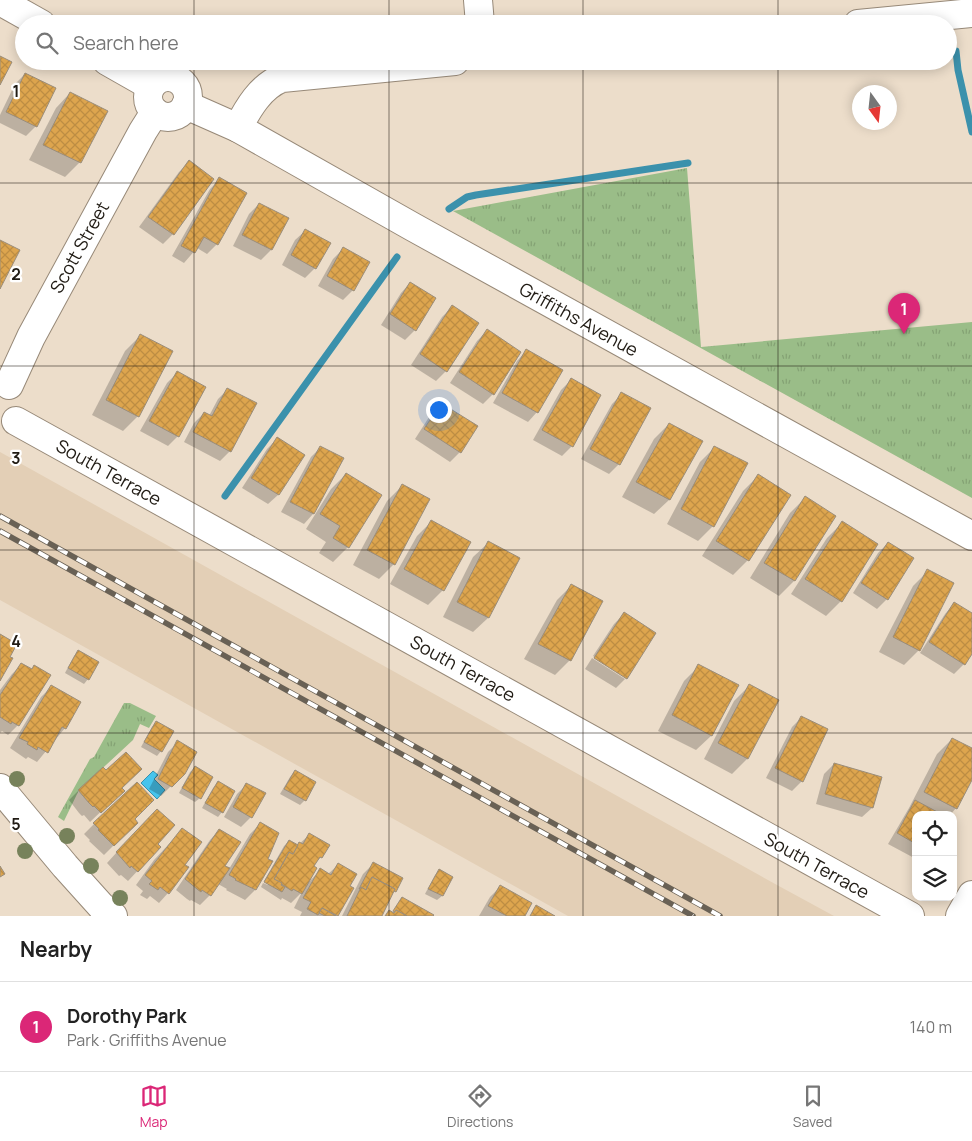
<!DOCTYPE html>
<meta charset="utf-8">
<style>
:root{--surface:#fff;--page:#f2f2f2;--text:#222;--muted:#767676;--line:#e0e0e0;--accent:#db2777}
body{margin:0;font-family:Manrope,sans-serif;background:var(--page);color:var(--text)}
.controls{position:absolute;right:15px;bottom:15px;display:grid;overflow:hidden;border-radius:10px;box-shadow:0 2px 12px #0003}
.controls button{width:45px;height:45px;display:grid;place-items:center;padding:0;border:0;border-bottom:1px solid var(--line);background:var(--surface);color:var(--text);font:25px sans-serif}
.compass{position:absolute;left:852px;top:85px;width:45px;height:45px;border-radius:50%;background:var(--surface);box-shadow:0 2px 12px #0003;rotate:165deg}
.you{position:absolute;left:438px;top:409px;width:18px;height:18px;margin:-12px;border:4px solid #fff;border-radius:50%;background:#1a73e8;box-shadow:0 0 0 8px #1a73e833}
.badge{display:grid;place-items:center;width:32px;height:32px;border-radius:50%;background:var(--accent);color:#fff;font-size:16px;font-weight:700}
.pin{position:absolute;translate:-50% -41px;filter:drop-shadow(0 1px 2px #0008)}
.pin::after{content:'';position:absolute;top:26px;width:18px;height:15px;background:inherit;clip-path:polygon(0 0,100% 0,50% 100%)}
.list{margin:0;padding:0;list-style:none}
h2{display:flex;justify-content:space-between;align-items:center;height:65px;margin:0;padding:0 20px;font-size:21px}
h2 small{font-size:16px;font-weight:400;color:var(--muted)}
.list li{display:grid;grid-template-columns:32px 1fr auto;gap:15px;align-items:center;box-sizing:border-box;height:90px;padding:0 20px;border-top:1px solid var(--line)}
.list b{display:block;font-size:19px;white-space:nowrap}
.list p{margin:0;font-size:16px;white-space:nowrap;color:var(--muted)}
.list em{font-size:16px;font-style:normal;color:var(--muted)}
.icon{flex:none;width:28px;height:28px;fill:none;stroke:currentColor;stroke-width:2;stroke-linecap:round;stroke-linejoin:round}
.map{position:relative;flex:none;width:972px;height:916px;overflow:hidden}
.search{position:absolute;background:var(--surface);box-shadow:0 2px 12px #0003;left:15px;right:15px;top:15px;height:55px;display:flex;align-items:center;gap:12px;box-sizing:border-box;padding:0 18px;border-radius:28px;color:var(--muted);font-size:19px}
.sheet{height:155px;background:var(--surface)}
nav{display:flex;justify-content:space-around;align-items:center;box-sizing:border-box;height:70px;border-top:1px solid var(--line);background:var(--surface);font-size:14px;color:var(--muted)}
nav a{display:grid;justify-items:center;gap:2px}
nav .on{color:var(--accent)}
.map>svg:first-child{display:block}
.built{fill:#e3cfb6}
.grass{fill:url(#grass-tufts)}
.water{fill:#46c4ed;stroke:#3b91ac}
.shadow{fill:#0003}
.lines{fill:none;stroke-linecap:round;stroke-linejoin:round}
.stream{stroke:#3b91ac;stroke-width:7}
.building{fill:url(#building-cross-hatch);stroke:#9a8d7b}
.minor-casing{stroke:#978978;stroke-width:30}
.minor{stroke:#fff;stroke-width:28}
.rail-casing{stroke:#696155;stroke-width:5.5}
.rail{stroke:#fff;stroke-width:4;stroke-dasharray:11;stroke-linecap:butt}
.tree{fill:#77825b}
.grid{fill:none;stroke:#201b14;stroke-width:1;stroke-opacity:0.55}
.labels{text-anchor:middle;dominant-baseline:central;stroke-width:4.5;stroke-linejoin:round;paint-order:stroke}
.street-label{font-size:18px;fill:#201b14;stroke:#fff}
.grid-label{font-size:16px;text-anchor:middle;font-weight:bold;fill:#201b14;stroke:#fff;stroke-width:4.5;stroke-linejoin:round;paint-order:stroke}
</style>
<div class="map">
<svg width="972" height="916" viewBox="0 0 972 916">
<defs>
<pattern id="grass-tufts" width="24" height="20" patternUnits="userSpaceOnUse" patternTransform="scale(1.25)"><rect width="24" height="20" fill="#9abd88"/><path d="M3 7l-1-3M5 7V3M7 7l1-3M15 17l-1-3M17 17v-4M19 17l1-3" fill="none" stroke="#84a274"/></pattern>
<pattern id="building-cross-hatch" width="8" height="8" patternUnits="userSpaceOnUse" patternTransform="scale(1.25)"><rect width="8" height="8" fill="#dda54e"/><path d="M0 0l8 8M0 8l8-8" fill="none" stroke="#bd8d43"/></pattern>
</defs>
<rect width="100%" height="100%" fill="#ecddca"/>
<polygon class="built" points="0,452 777,885 834,916 568,916 0,600"/>
<g class="grass">
<polygon points="687,168 701,347 972,322 972,498 453,211"/>
<polygon points="124,703 130,703 156,716 149,728 140,724 133,740 79,790 64,821 58,817 90,759 94,757"/>
</g>
<polygon class="water" points="153,771 158,775 154,779 165,790 157,799 141,783"/>
<g class="shadow">
<polygon points="25,74 36,126 26,136 0,123 0,115 15,84"/>
<polygon points="70,93 80,162 65,177 29,160 56,108"/>
<polygon points="189,162 173,234 163,244 139,227 179,172"/>
<polygon points="220,179 217,244 207,254 197,248 184,263 172,256 210,189"/>
<polygon points="259,204 287,218 271,250 261,260 233,246 249,214"/>
<polygon points="305,231 315,268 305,278 282,265 295,240"/>
<polygon points="343,249 353,290 343,300 318,286 333,259"/>
<polygon points="410,283 415,330 405,340 381,325 401,293"/>
<polygon points="452,307 446,371 436,381 411,365 442,317"/>
<polygon points="487,331 493,394 483,404 450,383 477,341"/>
<polygon points="140,336 138,416 123,431 92,415 125,351"/>
<polygon points="526,351 537,412 528,422 493,403 517,361"/>
<polygon points="177,373 178,436 168,446 140,431 167,383"/>
<polygon points="571,380 572,446 562,456 533,440 561,390"/>
<polygon points="228,389 230,451 220,461 184,442 194,423 204,413 209,416 218,399"/>
<polygon points="622,394 649,409 619,464 609,474 581,459 612,404"/>
<polygon points="441,404 460,452 450,462 415,439 431,414"/>
<polygon points="669,424 669,500 654,514 622,497 654,439"/>
<polygon points="277,439 303,456 278,495 268,504 242,488 267,449"/>
<polygon points="321,447 313,514 304,524 281,512 311,457"/>
<polygon points="715,447 713,526 698,541 667,524 700,462"/>
<polygon points="346,474 348,547 333,562 319,553 326,542 306,529 331,489"/>
<polygon points="758,476 789,495 748,560 733,575 702,556 743,491"/>
<polygon points="402,486 429,500 394,564 379,579 353,565 387,501"/>
<polygon points="805,498 834,516 794,581 779,596 750,578 790,513"/>
<polygon points="432,521 443,590 428,605 390,584 417,536"/>
<polygon points="842,523 841,601 826,616 791,594 827,538"/>
<polygon points="488,543 519,558 488,618 473,632 443,617 473,557"/>
<polygon points="888,543 887,599 877,609 853,593 878,553"/>
<polygon points="928,571 919,650 904,665 879,652 913,586"/>
<polygon points="572,585 602,601 570,660 555,675 524,659 557,600"/>
<polygon points="954,604 972,615 972,651 964,664 954,674 920,653 945,614"/>
<polygon points="624,614 654,634 625,679 625,677 593,656 614,624"/>
<polygon points="78,652 88,679 84,684 65,673 74,656"/>
<polygon points="592,658 625,679 616,688 585,669"/>
<polygon points="22,664 31,670 34,667 18,725 8,735 2,731 0,733 0,690 12,674"/>
<polygon points="699,666 711,736 696,750 658,731 684,681"/>
<polygon points="749,686 777,701 747,759 732,774 704,759 734,701"/>
<polygon points="51,687 65,728 37,762 28,757 26,759 10,748 41,697"/>
<polygon points="802,717 802,781 792,791 766,778 792,727"/>
<polygon points="157,723 161,751 157,756 141,747 152,727"/>
<polygon points="952,739 972,749 972,778 956,808 950,815 916,815 916,859 888,844 909,808 937,754"/>
<polygon points="178,742 184,773 161,796 149,789 168,752"/>
<polygon points="834,764 872,808 862,817 816,804 824,774"/>
<polygon points="195,768 200,798 195,802 179,793 190,772"/>
<polygon points="295,772 305,800 300,805 280,794 290,777"/>
<polygon points="218,783 222,812 218,817 202,808 213,788"/>
<polygon points="247,784 251,817 241,827 224,817 237,794"/>
<polygon points="121,788 113,800 90,822 84,815 82,816 79,813 69,800 79,790"/>
<polygon points="133,819 136,823 104,855 89,841 90,840 84,834 94,824"/>
<polygon points="260,824 266,859 255,890 245,900 226,890 227,889 218,884 210,895 200,905 191,900 190,901 187,899 176,890 210,840 219,830 224,866 229,869 250,834"/>
<polygon points="138,829 160,847 128,881 121,875 119,876 107,863"/>
<polygon points="182,830 183,865 168,893 159,903 150,896 147,899 140,895 143,891 136,885 154,860"/>
<polygon points="309,835 328,845 321,857 314,864 309,882 320,870 328,874 338,865 348,886 353,889 336,916 300,916 302,912 294,908 302,892 291,903 282,898 281,900 261,887 263,883 268,885 268,883 264,881 284,846 289,841 297,846"/>
<polygon points="373,864 395,891 389,897 380,916 342,916 363,874"/>
<polygon points="440,870 452,877 442,896 437,900 425,894 435,875"/>
<polygon points="500,887 523,916 479,916 490,897"/>
</g>
<g class="lines">
<g class="stream">
<polyline points="956,51 958,70 972,132"/>
<polyline points="449,209 467,197 476,195 688,163"/>
<polyline points="225,496 397,257"/>
</g>
</g>
<g class="building">
<polygon points="0,56 12,62 0,85"/>
<polygon points="25,73 56,88 37,127 6,112"/>
<polygon points="70,92 108,111 81,163 43,145"/>
<polygon points="189,160 214,179 174,235 148,217"/>
<polygon points="219,177 247,193 218,245 204,237 195,253 181,246"/>
<polygon points="259,203 289,218 272,250 242,235"/>
<polygon points="305,229 331,243 316,269 291,255"/>
<polygon points="0,240 20,250 0,289"/>
<polygon points="343,247 370,262 354,291 327,276"/>
<polygon points="410,282 436,298 416,331 390,314"/>
<polygon points="452,305 479,323 447,372 420,354"/>
<polygon points="487,329 521,352 494,395 459,372"/>
<polygon points="140,334 173,351 139,417 106,400"/>
<polygon points="526,349 563,370 538,413 502,393"/>
<polygon points="177,371 206,387 179,437 149,421"/>
<polygon points="571,378 601,395 573,447 542,430"/>
<polygon points="227,388 257,403 231,452 193,432 204,412 212,416"/>
<polygon points="621,392 651,408 620,465 590,449"/>
<polygon points="441,403 478,426 461,453 424,429"/>
<polygon points="669,423 703,441 670,500 636,482"/>
<polygon points="277,437 305,455 279,495 251,478"/>
<polygon points="320,446 344,458 314,514 290,502"/>
<polygon points="714,446 748,463 714,527 681,509"/>
<polygon points="346,473 382,495 349,548 333,538 340,526 320,514"/>
<polygon points="758,474 791,495 749,561 716,541"/>
<polygon points="402,484 430,499 395,565 367,550"/>
<polygon points="805,496 836,516 795,581 764,563"/>
<polygon points="431,520 471,542 444,591 404,569"/>
<polygon points="842,521 878,544 842,602 805,579"/>
<polygon points="488,541 520,558 489,618 457,602"/>
<polygon points="888,542 914,558 888,600 861,583"/>
<polygon points="927,569 954,583 920,651 893,637"/>
<polygon points="571,584 603,601 571,661 538,644"/>
<polygon points="954,602 972,613 972,654 965,665 929,642"/>
<polygon points="624,612 656,633 627,679 594,658"/>
<polygon points="0,634 17,644 10,657 13,658 0,681"/>
<polygon points="78,650 99,662 89,680 68,668"/>
<polygon points="21,663 32,669 34,665 51,675 19,726 12,722 11,724 0,717 0,695"/>
<polygon points="698,664 739,685 712,736 672,715"/>
<polygon points="749,684 779,700 748,759 718,743"/>
<polygon points="51,685 81,702 66,729 62,727 48,753 38,747 37,750 27,744 28,742 19,738"/>
<polygon points="801,716 828,729 803,782 775,768"/>
<polygon points="156,721 174,731 162,752 144,742"/>
<polygon points="952,738 972,748 972,780 957,809 924,792"/>
<polygon points="177,740 197,752 185,774 172,787 158,779"/>
<polygon points="126,752 142,769 122,788 125,791 101,813 94,806 93,807 89,803 78,790 103,767 106,770"/>
<polygon points="834,763 882,777 873,808 825,794"/>
<polygon points="195,766 213,777 201,799 182,788"/>
<polygon points="295,770 316,782 306,801 284,789"/>
<polygon points="218,781 235,791 223,813 205,803"/>
<polygon points="137,782 154,800 135,819 138,823 114,846 98,830 99,829 93,823"/>
<polygon points="246,783 266,793 252,818 233,807"/>
<polygon points="915,800 943,815 916,815 916,844 897,833"/>
<polygon points="157,809 175,825 158,844 161,847 138,872 131,866 130,868 116,852"/>
<polygon points="260,822 279,833 268,859 273,861 256,890 235,880 236,879 229,875"/>
<polygon points="182,828 202,842 185,865 189,867 169,894 160,887 158,890 149,884 152,881 145,875"/>
<polygon points="219,829 241,842 225,866 230,868 211,896 202,890 201,892 197,889 185,879"/>
<polygon points="309,833 330,845 322,858 320,857 314,866 317,868 302,894 293,889 292,891 274,879 289,852 293,854 299,842 303,844"/>
<polygon points="289,840 298,845 293,854 289,852 274,879 282,883 281,885 285,887 282,892 264,882"/>
<polygon points="373,862 403,878 396,892 394,891 395,889 372,877 366,890 361,887 359,889"/>
<polygon points="338,863 357,874 350,886 354,888 338,916 322,908 318,915 307,909 311,902 303,898 320,868 331,875"/>
<polygon points="0,866 5,874 0,877"/>
<polygon points="439,869 453,877 443,896 428,889"/>
<polygon points="372,877 395,889 382,916 347,916 361,887 366,890"/>
<polygon points="500,885 532,903 525,916 507,916 488,906"/>
<polygon points="402,897 434,915 433,916 407,916 396,910 395,912 393,911"/>
<polygon points="536,905 555,916 530,916"/>
<polygon points="322,908 336,916 325,916 319,913"/>
<polygon points="389,910 394,913 396,910 407,916 385,916"/>
</g>
<g class="lines">
<defs>
<g id="minor">
<polyline points="478,0 480,24"/>
<polyline points="0,1 41,24"/>
<polyline points="858,24 972,13"/>
<polyline points="107,61 151,86"/>
<circle cx="168" cy="97" r="20"/>
<polyline points="186,105 238,128 413,227 972,536"/>
<path d="M238,128c10,-20 23,-42 44,-50l173,-17"/>
<polyline points="9,385 31,337 143,131 155,112"/>
<polyline points="16,421 910,916"/>
<polyline points="0,788 65,866 101,906 113,916"/>
<polyline points="960,916 972,895"/>
</g>
</defs>
<use href="#minor" class="minor-casing"/>
<use href="#minor" class="minor"/>
<defs>
<g id="rail">
<polyline points="0,516 720,916"/>
<polyline points="0,531 693,916"/>
</g>
</defs>
<use href="#rail" class="rail-casing"/>
<use href="#rail" class="rail"/>
</g>
<g class="tree">
<circle cx="17" cy="779" r="8"/>
<circle cx="67" cy="836" r="8"/>
<circle cx="25" cy="851" r="8"/>
<circle cx="91" cy="866" r="8"/>
<circle cx="120" cy="898" r="8"/>
</g>
<path class="grid" d="M194,0v24M389,0v24M583,0v24M778,0v24M194,61v855M389,61v855M583,61v855M778,61v855M0,183h972M0,366h972M0,550h972M0,733h972"/>
<g class="labels">
<g class="street-label">
<text transform="translate(79 247) rotate(-61)">Scott Street</text>
<text transform="translate(579 319) rotate(29)">Griffiths Avenue</text>
<text transform="translate(109 472) rotate(29)">South Terrace</text>
<text transform="translate(463 668) rotate(29)">South Terrace</text>
<text transform="translate(817 865) rotate(29)">South Terrace</text>
</g>
</g>
<g class="grid-label">
<text x="16" y="97">1</text>
<text x="16" y="280">2</text>
<text x="16" y="464">3</text>
<text x="16" y="647">4</text>
<text x="16" y="830">5</text>
</g>
</svg>
<div class="controls">
<button><svg class="icon" aria-label="locate" viewBox="0 0 24 24"><circle cx="12" cy="12" r="6"/><path d="M12 2v4M12 18v4M2 12h4M18 12h4"/></svg></button>
<button><svg class="icon" aria-label="layers" viewBox="0 0 24 24"><path d="M12 4l9 5-9 5-9-5zM3 14l9 5 9-5"/></svg></button>
</div>
<svg class="compass" viewBox="-18 -18 36 36"><path d="M0-13l5 13h-10z" fill="#e53935"/><path d="M0 13l5-13h-10z" fill="#767676"/></svg>
<div class="you"></div>
<div class="pin badge" style="left:904px;top:334px">1</div>
<div class="search"><svg class="icon" aria-label="search" viewBox="0 0 24 24"><circle cx="10" cy="10" r="6"/><path d="M15 15l6 6"/></svg>Search here</div>
</div>
<section class="sheet">
<h2>Nearby<small></small></h2>
<ul class="list">
<li><span class="badge">1</span><div><b>Dorothy Park</b><p>Park · Griffiths Avenue</p></div><em>140 m</em></li>
</ul>
</section>
<nav>
<a class="on"><svg class="icon" aria-label="map" viewBox="0 0 24 24"><path d="M3 6l6-2 6 2 6-2v14l-6 2-6-2-6 2zM9 4v14M15 6v14"/></svg>Map</a>
<a><svg class="icon" aria-label="directions" viewBox="0 0 24 24"><path d="M12 3l9 9-9 9-9-9zM9 14v-3h6M13 9l2 2-2 2"/></svg>Directions</a>
<a><svg class="icon" aria-label="saved" viewBox="0 0 24 24"><path d="M7 4h10v16l-5-4-5 4z"/></svg>Saved</a>
</nav>
